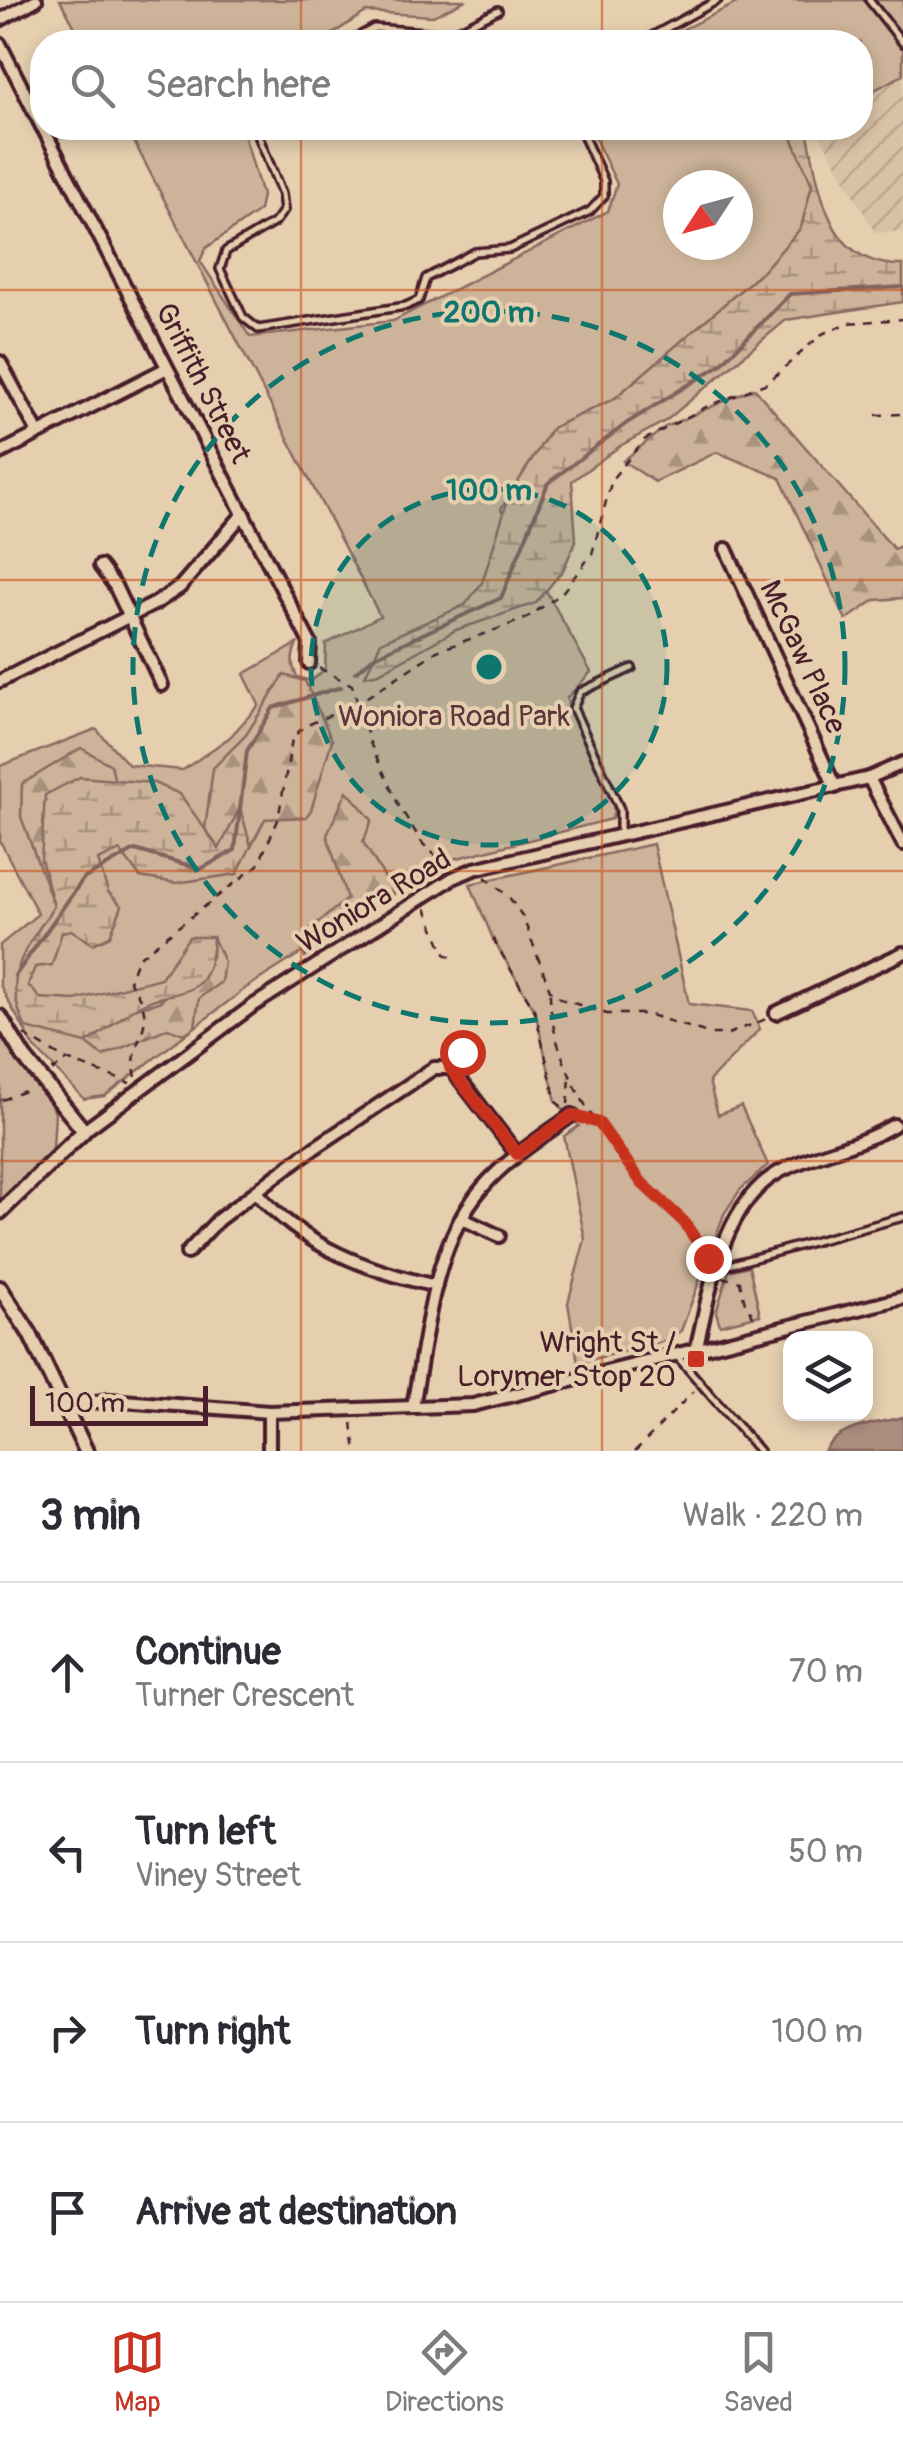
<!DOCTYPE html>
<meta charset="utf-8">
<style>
:root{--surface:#fff;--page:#f7f7f7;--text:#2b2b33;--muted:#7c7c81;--line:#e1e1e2;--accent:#c8321e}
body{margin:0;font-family:Pangolin,sans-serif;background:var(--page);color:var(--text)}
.controls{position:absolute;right:30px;bottom:30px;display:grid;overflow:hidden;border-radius:20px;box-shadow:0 5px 15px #0003}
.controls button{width:90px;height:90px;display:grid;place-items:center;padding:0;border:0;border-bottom:2px solid var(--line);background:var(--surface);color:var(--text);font:50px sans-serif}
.compass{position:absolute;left:663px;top:170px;width:90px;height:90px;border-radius:50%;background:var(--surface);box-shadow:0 5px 15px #0003;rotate:234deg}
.scale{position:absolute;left:30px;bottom:25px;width:178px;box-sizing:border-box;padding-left:10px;border:5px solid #4a1f2b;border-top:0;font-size:28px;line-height:35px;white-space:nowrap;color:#4a1f2b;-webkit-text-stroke:8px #e5cfaf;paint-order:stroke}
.stop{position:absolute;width:30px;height:30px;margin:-22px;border:8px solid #c8321e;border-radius:50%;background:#fff}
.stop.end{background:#c8321e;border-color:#fff;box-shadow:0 2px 10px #0008}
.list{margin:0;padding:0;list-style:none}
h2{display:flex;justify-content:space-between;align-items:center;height:130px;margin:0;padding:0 40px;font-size:42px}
h2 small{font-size:32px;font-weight:400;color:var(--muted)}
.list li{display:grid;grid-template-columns:65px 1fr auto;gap:30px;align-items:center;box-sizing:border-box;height:180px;padding:0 40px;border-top:2px solid var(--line)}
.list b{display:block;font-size:38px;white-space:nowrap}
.list p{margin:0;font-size:32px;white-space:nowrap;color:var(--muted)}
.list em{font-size:32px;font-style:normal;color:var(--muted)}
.icon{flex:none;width:55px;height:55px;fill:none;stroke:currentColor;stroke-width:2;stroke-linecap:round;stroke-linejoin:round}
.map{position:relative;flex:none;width:903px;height:1451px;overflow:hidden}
.search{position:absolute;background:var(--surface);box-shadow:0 5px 15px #0003;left:30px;right:30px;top:30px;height:110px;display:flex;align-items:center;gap:25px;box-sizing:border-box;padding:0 35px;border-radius:40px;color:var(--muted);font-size:38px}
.sheet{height:850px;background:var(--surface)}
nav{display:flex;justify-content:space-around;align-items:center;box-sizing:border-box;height:140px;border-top:2px solid var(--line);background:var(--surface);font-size:28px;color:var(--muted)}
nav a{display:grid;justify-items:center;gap:5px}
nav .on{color:var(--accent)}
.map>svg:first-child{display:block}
.industrial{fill:url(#industrial-furrows)}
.green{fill:#ccb399;stroke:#8b6962;stroke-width:2.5;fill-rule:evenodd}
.forest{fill:url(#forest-firs);stroke:#8b6962;stroke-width:2.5}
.wetland{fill:url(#wetland-marsh);stroke:#8b6962;stroke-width:2.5}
.water{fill:#ac8e7e;stroke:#85625d;stroke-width:2.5}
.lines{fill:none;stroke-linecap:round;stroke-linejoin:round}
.stream{stroke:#85625d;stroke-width:4}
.service-casing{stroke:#4a1f2b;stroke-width:12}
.minor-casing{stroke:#4a1f2b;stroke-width:18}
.tertiary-casing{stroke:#4a1f2b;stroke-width:20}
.path{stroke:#4a1f2b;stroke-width:2.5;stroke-dasharray:8 8;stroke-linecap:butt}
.service{stroke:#e5cfaf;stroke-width:5}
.minor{stroke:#e5cfaf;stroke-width:10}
.tertiary{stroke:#e5cfaf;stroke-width:12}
.route{stroke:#c8321e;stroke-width:12}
.grid{fill:none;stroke:#c84d12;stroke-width:2.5;stroke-opacity:0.55}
.ring{fill:none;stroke:#0f766e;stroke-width:5;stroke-dasharray:18 12}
.poi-dot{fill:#c8321e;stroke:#e5cfaf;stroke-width:4}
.labels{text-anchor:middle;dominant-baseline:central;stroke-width:8;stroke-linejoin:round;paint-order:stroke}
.street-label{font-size:30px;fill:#4a1f2b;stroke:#e5cfaf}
.park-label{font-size:30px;fill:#5e353c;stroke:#e5cfaf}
.poi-label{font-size:30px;fill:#4a1f2b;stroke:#e5cfaf;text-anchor:end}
.centre{fill:#0f766e;stroke:#e5cfaf;stroke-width:5}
.ring-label{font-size:30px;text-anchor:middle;font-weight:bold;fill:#0f766e;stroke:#e5cfaf;stroke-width:8;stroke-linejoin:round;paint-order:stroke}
</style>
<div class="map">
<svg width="903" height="1451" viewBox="0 0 903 1451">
<defs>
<pattern id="industrial-furrows" width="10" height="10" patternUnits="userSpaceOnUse" patternTransform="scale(2.5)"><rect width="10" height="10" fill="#d9c1a5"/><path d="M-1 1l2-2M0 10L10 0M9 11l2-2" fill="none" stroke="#bca58e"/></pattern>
<pattern id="forest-firs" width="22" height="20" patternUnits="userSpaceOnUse" patternTransform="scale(2.5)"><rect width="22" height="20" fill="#ccb399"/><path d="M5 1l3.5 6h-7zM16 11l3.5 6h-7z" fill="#a8917d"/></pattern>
<pattern id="wetland-marsh" width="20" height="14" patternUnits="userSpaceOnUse" patternTransform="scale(2.5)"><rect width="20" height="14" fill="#ccb399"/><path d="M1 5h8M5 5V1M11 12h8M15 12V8" fill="none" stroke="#a8917d"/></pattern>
</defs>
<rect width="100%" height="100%" fill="#e5cfaf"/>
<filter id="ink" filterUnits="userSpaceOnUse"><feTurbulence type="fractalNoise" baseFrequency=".01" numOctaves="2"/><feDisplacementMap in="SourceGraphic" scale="20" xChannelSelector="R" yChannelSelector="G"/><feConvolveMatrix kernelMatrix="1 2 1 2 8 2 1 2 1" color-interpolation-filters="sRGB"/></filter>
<g filter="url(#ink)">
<polygon class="industrial" points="903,75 903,231 875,233 816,128 860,128 861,97"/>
<g class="green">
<polygon points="60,0 466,0 433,16 366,12 320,42 83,42"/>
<polygon points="743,0 903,0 903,75 861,97 860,42 657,42"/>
<path d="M127,128h115l20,67 -3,16 -53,37 -6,13 50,76 143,-16 215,-110 9,-27 -27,-56h201l21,57 -11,43 -38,43 -149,128 -62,29 -51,81 90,163 -24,26c4,35 57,87 45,121l-166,42 -200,127 -141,108 -21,3 -49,-51 -28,-49 -7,-14v-40l38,-31 -38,-73v-75l96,-37 33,36 54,5 47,-33 29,-32 -15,-31 53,-30c-6,13 -6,20 0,33l14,4 14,-12 1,-25 54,-28zM678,185h60v60h-60z"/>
<polygon points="653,844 689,1004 752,1011 760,1029 709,1081 718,1115 741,1106 768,1165 740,1190 724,1214 681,1331 662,1342 578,1363 568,1303 585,1239 564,1136 579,1126 556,1102 535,1011 493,939 470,884"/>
<polygon points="7,1030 55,1112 53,1149 0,1204 0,1031"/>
<polygon points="749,1266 760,1315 720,1325 716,1312 729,1271"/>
</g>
<g class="forest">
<polygon points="754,388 894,549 903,545 903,598 875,600 846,620 780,478 717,452 655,482 623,461 665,427"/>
<polygon points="284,675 305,681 332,740 311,810 306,817 265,819 251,846 239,810 220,850 205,829 213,768 246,735"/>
<polygon points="81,748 111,765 115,782 80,777 41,859 54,906 21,817 22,784"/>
<polygon points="347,791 372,820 363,842 393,891 305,957 298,939 347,899 327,835"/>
<polygon points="213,937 224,962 221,982 199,998 195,1027 184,1034 168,1028 103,1056 86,1043 133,1009 159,1002 212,957"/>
</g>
<g class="wetland">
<path d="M791,135h17c13,59 19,131 95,130v37l-117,18 -119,100 -47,26 -48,35 4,60 -13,29 -27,33 -80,27 -77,43 -14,3 16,-34 84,-37 17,-22 27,-87 43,-68 62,-29 149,-128 38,-43 11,-43z"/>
<path d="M80,777l74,6 26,11 39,55 21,-41 11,38 -14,28 -61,9 -36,-6 -20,-27 -22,10 10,32 14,14 -12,30 -17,8 -22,-14 -9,2 -10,33 -17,2 -7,18 12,13 35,2 86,-22 28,-41h24c-3,73 -39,45 -81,73 -15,10 -29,23 -46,33l-60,-15c-26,-51 -1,-78 28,-122l-13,-47 4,-64z"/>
</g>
<path class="water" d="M903,1417v34h-79c15,-26 52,-27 79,-34z"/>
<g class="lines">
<g class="stream">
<polyline points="356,672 375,656 501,598 548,483 627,423 720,365 790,294 903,287"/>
<polyline points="15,976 83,879 135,850 201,869 235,850 247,751 273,708 341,687"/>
</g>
<defs>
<g id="service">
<polyline points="869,0 903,43"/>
<polyline points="348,42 374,28 450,34 498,10"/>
<polyline points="641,42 718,0"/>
<polyline points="255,128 282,194 284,210 275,222 226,251 220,269 243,317 258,329 406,306 419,300 426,278 475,252 510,249 590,211 604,196 604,181 580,128"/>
<polyline points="620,832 620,809 573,708 580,692 632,668"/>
<polyline points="718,1268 903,1217"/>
<polyline points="676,1355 759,1451"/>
</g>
<g id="minor">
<polyline points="0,20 36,0"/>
<polyline points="0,44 42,127"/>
<polyline points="43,128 310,643 309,663"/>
<polyline points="0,362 38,433"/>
<polyline points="0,453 167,368"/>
<polyline points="726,549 835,787"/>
<polyline points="100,566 115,586 162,685"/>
<polyline points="0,681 156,603 180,587 244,513"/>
<polyline points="869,778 903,844"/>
<polyline points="776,1013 903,953"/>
<polyline points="451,1068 462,1052"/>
<polyline points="84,1131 251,1007 453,878 474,869 869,778 903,763"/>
<path d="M256,1192c48,55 110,78 180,94"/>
<polyline points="463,1219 499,1236"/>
<polyline points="187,1253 218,1220 304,1155 434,1068 451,1068 517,1154"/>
<path d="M696,1350c14,-59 26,-146 83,-178 37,-20 79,-25 115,-47"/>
<path d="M413,1406c14,-72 19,-160 69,-218 25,-29 58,-50 90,-73"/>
<polyline points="66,1407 109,1400 269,1412 473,1405 903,1298"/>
<polyline points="269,1451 269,1412"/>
</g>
<g id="tertiary">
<polyline points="0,1017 24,1057 84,1131 0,1212"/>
<polyline points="0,1288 30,1334 86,1451"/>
</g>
</defs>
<use href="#service" class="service-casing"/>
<use href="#minor" class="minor-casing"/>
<use href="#tertiary" class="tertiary-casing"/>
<g class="path">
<polyline points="876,415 903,414"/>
<polyline points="319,668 352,685 370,743 399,806 423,844 448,867"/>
<polyline points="485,877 509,897 523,917 550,990 561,999 607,1014 647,1014 711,1034 728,1034 766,1019"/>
<polyline points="426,908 445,954 457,960"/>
<polyline points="493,939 535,1011 556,1102 565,1109"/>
<path d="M550,993c0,69 49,141 93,191 12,13 29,23 40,37 10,12 14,26 26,37"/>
<polyline points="24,1035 67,1060 130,1083"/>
<polyline points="0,1067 0,1101"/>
<polyline points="52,1071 66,1061"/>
<path d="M136,1077c-10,-43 29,-47 -7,-96l8,-22 121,-94 20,-45 14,-81 11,-12 55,-24 79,-52 88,-32 36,-25 31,-40 20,-75 32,-39 62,-33 61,-24 55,-49 26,-11 55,-4"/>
<polyline points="2,1100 25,1091"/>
<polyline points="568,1104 570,1078"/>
<polyline points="580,1119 596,1122"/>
<polyline points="722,1277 740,1282 745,1303 757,1322"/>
<polyline points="352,1423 356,1451"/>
<polyline points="635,1451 694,1391"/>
</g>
<use href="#service" class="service"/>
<use href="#minor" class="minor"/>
<use href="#tertiary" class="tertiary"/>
</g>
</g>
<g class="lines" filter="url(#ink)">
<polyline class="route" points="462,1052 450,1068 517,1154 572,1115 599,1123 642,1183 684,1222 708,1258"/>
</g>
<path class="grid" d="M301,0v42M602,0v42M301,128v1323M602,128v1323M0,290h903M0,580h903M0,871h903M0,1161h903"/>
<circle cx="489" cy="667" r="178" fill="#0f766e" fill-opacity=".12"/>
<g class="ring">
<circle cx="489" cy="667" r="178"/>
<circle cx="489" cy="667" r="356"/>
</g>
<rect class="poi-dot" x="686" y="1349" width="20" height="20" rx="5"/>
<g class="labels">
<g class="street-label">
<text transform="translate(203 383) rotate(63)">Griffith Street</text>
<text transform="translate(803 657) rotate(65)">McGaw Place</text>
<text transform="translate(374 901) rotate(-31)">Woniora Road</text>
</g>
<g class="park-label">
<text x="454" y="716">Woniora Road Park</text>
</g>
<g class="poi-label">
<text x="676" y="1342">Wright St /<tspan x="676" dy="34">Lorymer Stop 20</tspan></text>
</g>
</g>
<circle cx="489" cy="667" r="15" class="centre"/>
<g class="ring-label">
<text x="489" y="322">200 m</text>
<text x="489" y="500">100 m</text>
</g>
</svg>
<div class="controls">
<button><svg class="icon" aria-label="layers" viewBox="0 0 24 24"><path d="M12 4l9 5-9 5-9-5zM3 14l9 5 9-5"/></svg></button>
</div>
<svg class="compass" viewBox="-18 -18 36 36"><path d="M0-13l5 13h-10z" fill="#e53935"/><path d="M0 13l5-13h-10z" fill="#7c7c81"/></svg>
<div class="scale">100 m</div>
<div class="stop" style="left:462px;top:1052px"></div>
<div class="stop end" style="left:708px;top:1258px"></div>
<div class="search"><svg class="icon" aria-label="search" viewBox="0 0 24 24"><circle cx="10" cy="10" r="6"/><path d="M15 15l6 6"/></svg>Search here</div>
</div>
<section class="sheet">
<h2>3 min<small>Walk · 220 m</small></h2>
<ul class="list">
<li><svg class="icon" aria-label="ahead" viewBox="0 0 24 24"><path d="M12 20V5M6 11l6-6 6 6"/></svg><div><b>Continue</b><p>Turner Crescent</p></div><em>70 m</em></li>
<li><svg class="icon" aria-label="left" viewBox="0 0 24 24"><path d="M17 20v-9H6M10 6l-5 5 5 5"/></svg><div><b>Turn left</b><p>Viney Street</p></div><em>50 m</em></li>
<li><svg class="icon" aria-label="right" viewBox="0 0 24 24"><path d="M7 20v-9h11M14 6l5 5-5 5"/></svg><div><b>Turn right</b></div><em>100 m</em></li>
<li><svg class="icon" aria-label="arrive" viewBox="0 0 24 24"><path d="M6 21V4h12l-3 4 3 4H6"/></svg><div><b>Arrive at destination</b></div></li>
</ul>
</section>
<nav>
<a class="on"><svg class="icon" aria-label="map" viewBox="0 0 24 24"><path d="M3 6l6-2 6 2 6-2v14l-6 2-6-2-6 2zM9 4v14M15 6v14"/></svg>Map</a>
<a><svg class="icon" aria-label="directions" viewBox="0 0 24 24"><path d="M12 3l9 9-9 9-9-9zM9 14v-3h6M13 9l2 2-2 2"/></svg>Directions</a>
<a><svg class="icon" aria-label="saved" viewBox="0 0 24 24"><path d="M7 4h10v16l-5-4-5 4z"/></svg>Saved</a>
</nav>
